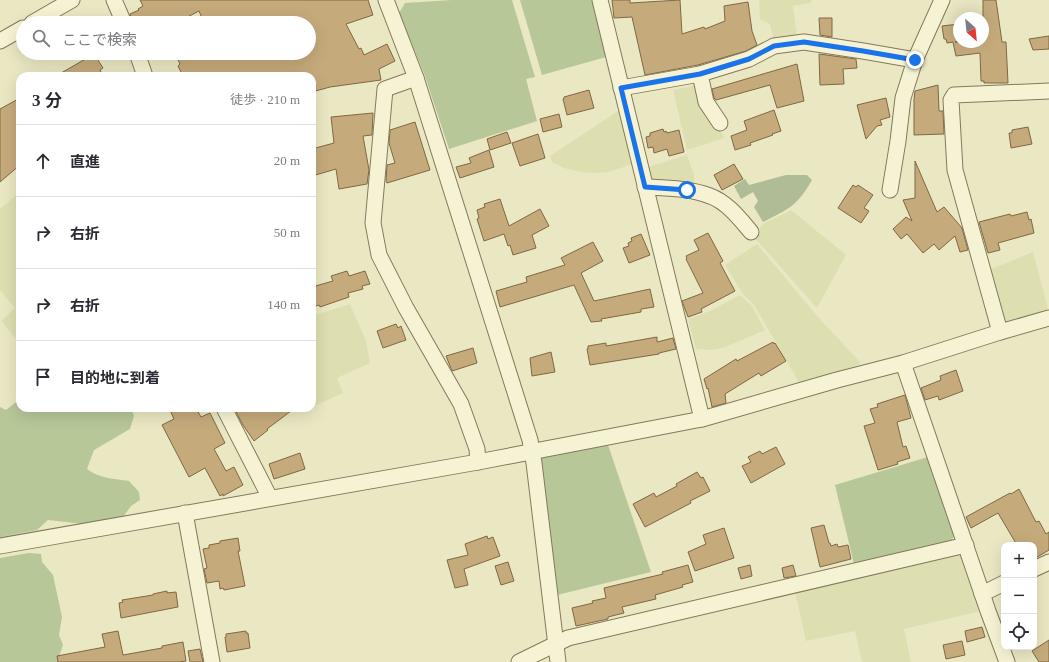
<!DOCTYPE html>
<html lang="ja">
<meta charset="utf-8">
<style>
:root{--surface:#fff;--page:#f2f2f3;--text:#2b2b33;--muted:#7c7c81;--line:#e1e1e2}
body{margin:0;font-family:"Times New Roman","Noto Sans JP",serif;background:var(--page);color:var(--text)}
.controls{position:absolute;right:12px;bottom:12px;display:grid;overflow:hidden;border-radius:8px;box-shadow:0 4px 16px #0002}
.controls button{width:36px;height:36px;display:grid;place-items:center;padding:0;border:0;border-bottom:1px solid var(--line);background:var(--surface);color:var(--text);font:20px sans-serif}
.compass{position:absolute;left:953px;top:12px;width:36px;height:36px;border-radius:50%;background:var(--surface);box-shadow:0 4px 16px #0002;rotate:153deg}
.stop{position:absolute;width:12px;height:12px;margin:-9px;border:3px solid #1a73e8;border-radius:50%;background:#fff}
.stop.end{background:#1a73e8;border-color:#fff;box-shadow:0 1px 4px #0008}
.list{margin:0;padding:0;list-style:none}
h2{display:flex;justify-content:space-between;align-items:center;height:52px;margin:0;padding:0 16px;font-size:17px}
h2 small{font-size:13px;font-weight:400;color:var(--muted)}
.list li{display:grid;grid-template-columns:26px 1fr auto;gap:12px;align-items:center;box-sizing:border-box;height:72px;padding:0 16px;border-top:1px solid var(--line)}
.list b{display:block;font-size:15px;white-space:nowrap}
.list em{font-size:13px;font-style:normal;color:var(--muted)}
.icon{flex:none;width:22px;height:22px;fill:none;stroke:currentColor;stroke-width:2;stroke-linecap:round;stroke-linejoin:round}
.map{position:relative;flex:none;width:1049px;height:662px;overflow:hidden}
.search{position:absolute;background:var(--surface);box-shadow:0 4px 16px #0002;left:16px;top:16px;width:300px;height:44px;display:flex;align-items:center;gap:10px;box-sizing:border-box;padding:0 14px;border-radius:22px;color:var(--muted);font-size:15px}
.panel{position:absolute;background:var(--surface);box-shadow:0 4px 16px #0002;left:16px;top:72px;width:300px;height:340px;border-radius:12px}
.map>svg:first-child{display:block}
.farmland{fill:#dddfb1}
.green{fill:#b7c798}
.cemetery{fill:#b0bc96}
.building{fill:#c5aa7b;stroke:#806843}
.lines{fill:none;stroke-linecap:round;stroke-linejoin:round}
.minor-casing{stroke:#83795b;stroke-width:17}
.minor{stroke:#f6f3d5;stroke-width:15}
.route{stroke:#1a73e8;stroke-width:5}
</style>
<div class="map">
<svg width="1049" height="662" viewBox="0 0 1049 662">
<rect width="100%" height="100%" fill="#eae7c3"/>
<g class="farmland">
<polygon points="759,0 811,0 811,3 793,6 797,37 774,41 770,24 760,19"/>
<polygon points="697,85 701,104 722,133 724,138 687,150 673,90"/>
<polygon points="620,110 633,163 621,168 608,172 595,173 581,172 564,168 552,162 550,156"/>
<polygon points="687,155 694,175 694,188 650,180 648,167"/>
<polygon points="20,192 20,338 17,340 1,321 15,308 0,290 0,209"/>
<polygon points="791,210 846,255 817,308 753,236 763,224"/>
<polygon points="757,244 817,316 860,362 859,365 800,384 754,305 743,294 725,265"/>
<polygon points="1033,252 1048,309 1009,322 1004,321 989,270"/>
<polygon points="740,295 752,306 765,330 723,348 711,350 696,349 688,319 710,311"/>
<polygon points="350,304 366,341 370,363 337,378 343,393 312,407 312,316"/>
<polygon points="956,553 962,556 981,611 904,629 911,662 862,662 855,631 806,641 795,591"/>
</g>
<g class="green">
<polygon points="452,0 512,0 535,77 526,79 537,121 449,149 425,76 399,13 405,3"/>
<polygon points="520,0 593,0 606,57 542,75"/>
<path d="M20,399v9h111l3,8 -4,13 -36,21 -7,19c11,9 28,10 42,12l10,11 1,8 -9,6 -8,11 -30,8 -45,-5 -11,10 -37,7v-130l6,3z"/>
<polygon points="608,445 651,572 557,595 540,456"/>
<polygon points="928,457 954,536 951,541 854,564 835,485"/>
<polygon points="29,553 41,554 42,562 53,575 62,617 59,635 63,645 57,662 0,662 0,558"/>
</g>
<path class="cemetery" d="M786,175h21l5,5c-15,26 -23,29 -49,42l-9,-15 4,-6 -5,-9 -12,7 -7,-13 11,-7 4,6z"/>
<g class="building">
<polygon points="140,0 368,0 373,15 346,24 359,49 361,48 364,55 387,44 395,61 379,69 381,80 330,87 312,92 312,76 183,76 178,66 180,64 175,53 309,53 309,23 204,23 199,11 176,23 133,23 130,14 139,10 138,9 143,6"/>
<polygon points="612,0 630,0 630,3 680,0 682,34 704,27 705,29 725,21 724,6 748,2 752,31 757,45 746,51 698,65 645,75 632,17 614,18"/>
<polygon points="983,0 996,0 1002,42 1006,42 1008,83 984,83 984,81 981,81 980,53 956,56 953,42 947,43 946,39 944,39 942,26 959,24 959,41 955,42 983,42"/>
<polygon points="819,18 832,18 832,37 820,35"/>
<polygon points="1049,36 1049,49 1033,50 1029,39"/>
<polygon points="94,54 103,68 100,70 103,76 56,76"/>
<polygon points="819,54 856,59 857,68 843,69 844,84 820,85"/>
<polygon points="797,64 804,101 777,108 770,85 716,100 714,98 712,89"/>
<polygon points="938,85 939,111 943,111 944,134 914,135 914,100 915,91"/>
<polygon points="589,90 594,108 567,115 563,99 564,98 564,97"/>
<polygon points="20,98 20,165 0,182 0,109"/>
<polygon points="886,98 890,117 880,120 882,125 877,126 866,139 857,105"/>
<polygon points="774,110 781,131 772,134 773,135 750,143 751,145 735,150 731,136 747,130 744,121"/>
<polygon points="373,113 372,135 363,136 369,170 367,184 339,189 336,169 312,176 312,149 334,143 331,117"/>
<polygon points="559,114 562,127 543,132 540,119"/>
<polygon points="415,122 430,170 387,183 386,181 387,165 395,163 389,143 390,130"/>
<polygon points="1028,127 1032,144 1011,148 1009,133 1012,133 1012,130"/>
<polygon points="663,129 664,132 666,131 667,133 679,130 684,152 669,156 667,149 654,153 653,147 648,148 646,137 650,136 650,133"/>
<polygon points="507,132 511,143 490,150 487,139"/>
<polygon points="538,134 545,158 520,166 512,143"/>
<polygon points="489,150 494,167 460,178 456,167 471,163 469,158"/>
<polygon points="915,161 937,212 944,207 962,228 968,250 960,252 955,236 939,250 934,244 923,253 907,234 901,239 893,229 906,217 912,221 903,200 915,198"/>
<polygon points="734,164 743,179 722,190 714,175"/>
<polygon points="853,185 856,187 858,185 873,195 864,208 869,211 861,223 838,208"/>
<polygon points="500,199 509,226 540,209 549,226 532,235 536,248 513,255 510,245 508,246 504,234 484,241 477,219 479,218 477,210 485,207 484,204"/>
<polygon points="1027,212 1029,220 1031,219 1034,233 998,243 1000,250 988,253 979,222 1010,214 1011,216"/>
<polygon points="708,233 723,261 720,263 735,291 701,309 702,312 688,317 682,301 703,293 686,259 687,258 686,256 699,250 694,240"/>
<polygon points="641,234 650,255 629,263 623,248 629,246 628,243 632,241 631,238"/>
<polygon points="593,242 603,261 581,273 594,301 650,289 654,307 641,309 641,312 601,319 602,321 591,322 574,285 500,307 496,291 527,282 526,277 565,265 561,258"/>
<polygon points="347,271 349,276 365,271 370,284 362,286 363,289 348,293 349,297 320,307 319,305 312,307 312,287 333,281 331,276"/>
<polygon points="396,324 398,328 401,326 406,340 383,348 377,331"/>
<polygon points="657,337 657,342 673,338 676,349 659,353 659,354 590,365 587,349 588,349 588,346 606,343 606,346"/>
<polygon points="773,342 774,344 775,343 786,361 761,376 759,373 725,394 726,403 712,407 708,388 707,389 704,379 736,359 737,361"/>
<polygon points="473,348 477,363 452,371 446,356"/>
<polygon points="551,352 555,372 532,376 530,358"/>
<polygon points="956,370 963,391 939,400 938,396 925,400 921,388 941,380 940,376"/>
<polygon points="905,395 911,418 897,422 903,447 906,446 910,458 897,462 898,464 878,470 864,426 875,423 870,409 878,407 877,404"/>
<polygon points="169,408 196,408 201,417 210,413 225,443 214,449 226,471 234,467 243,485 223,496 223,494 220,496 205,468 189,477 162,425 174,419"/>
<polygon points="234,408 295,408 267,429 268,430 254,441 243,425"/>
<polygon points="776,447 785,464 751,483 742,466 751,462 748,457 760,451 762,454"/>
<polygon points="300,453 305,469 274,479 269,464"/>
<polygon points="697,472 701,478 703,477 710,491 690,501 691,503 645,527 633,504 654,493 656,497 677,486 676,484"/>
<polygon points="1019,489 1036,522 1039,521 1046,534 1049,532 1049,550 1034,559 1034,545 1017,545 998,513 971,528 966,517 1010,493 1011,494"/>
<polygon points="824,525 829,543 830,543 831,546 837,544 838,547 848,545 851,559 820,567 811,528"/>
<polygon points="724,528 734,558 695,571 688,552 706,544 703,535"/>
<polygon points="487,536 488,539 493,537 500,556 464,569 468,585 455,588 447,560 468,555 465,544"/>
<polygon points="238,538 240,551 238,551 245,586 224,590 223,588 220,589 219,581 207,583 204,569 207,568 203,549 209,548 209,545 220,543 220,541"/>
<polygon points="508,562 514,581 501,585 495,566"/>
<polygon points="688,565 693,582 682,585 683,587 655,595 656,599 622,607 624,613 608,617 608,619 576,626 572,608 593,603 592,601 606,598 604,588 663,574 662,572"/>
<polygon points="750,565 752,576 741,579 738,568"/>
<polygon points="793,565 796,576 784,578 782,568"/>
<polygon points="167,591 167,593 176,592 178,607 121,618 119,603 123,602 122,600 153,595 153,594"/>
<polygon points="982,627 985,637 967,642 965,631"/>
<polygon points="118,631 123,655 162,648 162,646 183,642 186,661 179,662 58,662 57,656 105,647 102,634"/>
<polygon points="246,631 246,633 248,633 250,648 227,652 225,637 226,637 226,634"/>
<polygon points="1049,640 1049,662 1039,662 1032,651"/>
<polygon points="962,641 965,655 946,659 943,645"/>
<polygon points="200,649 203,662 190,662 188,651"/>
</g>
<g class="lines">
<defs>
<g id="minor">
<polyline points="114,0 124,23"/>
<polyline points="386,0 416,78 530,440 534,463 558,662"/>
<polyline points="600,0 702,419"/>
<polyline points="32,23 72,0"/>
<polyline points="0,41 23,28"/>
<polyline points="137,53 145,76"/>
<polyline points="700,74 706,102 720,123"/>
<polyline points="416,78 385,89 373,223 379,255 406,308 461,404 477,449 478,462"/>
<polyline points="621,88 700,74 749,59 774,46 804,42 863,51 915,60"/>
<path d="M645,187c21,1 45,1 65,9 17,6 30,23 41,36"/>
<polyline points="890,190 898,141 903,98 915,60 942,0"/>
<polyline points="1000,332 955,170 951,100 954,95 1049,91"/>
<polyline points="903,363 988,611 1007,662"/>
<polyline points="224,408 270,498"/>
<polyline points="185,513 212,662"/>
<polyline points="0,546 478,462 702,419 837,380 903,363 1000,332 1049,318"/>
<polyline points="1034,569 1049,562"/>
<polyline points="982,594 1004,583"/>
<polyline points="519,662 568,638 966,545"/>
</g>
</defs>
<use href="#minor" class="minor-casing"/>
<use href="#minor" class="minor"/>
</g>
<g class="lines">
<polyline class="route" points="687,190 645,187 621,88 700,74 749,59 774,46 804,42 863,51 915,60"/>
</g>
</svg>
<div class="controls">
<button>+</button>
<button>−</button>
<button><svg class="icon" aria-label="locate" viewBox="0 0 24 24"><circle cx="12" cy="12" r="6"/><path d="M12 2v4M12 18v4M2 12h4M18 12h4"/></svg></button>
</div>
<svg class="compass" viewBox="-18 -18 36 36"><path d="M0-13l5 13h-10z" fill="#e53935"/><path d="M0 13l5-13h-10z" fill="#7c7c81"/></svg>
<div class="stop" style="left:687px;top:190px"></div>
<div class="stop end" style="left:915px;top:60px"></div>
<div class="search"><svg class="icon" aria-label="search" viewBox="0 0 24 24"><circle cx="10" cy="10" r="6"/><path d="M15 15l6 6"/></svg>ここで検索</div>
<section class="panel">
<h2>3 分<small>徒歩 · 210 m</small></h2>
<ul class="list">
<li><svg class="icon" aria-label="ahead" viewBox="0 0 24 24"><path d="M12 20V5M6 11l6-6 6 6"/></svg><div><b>直進</b></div><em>20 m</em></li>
<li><svg class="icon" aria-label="right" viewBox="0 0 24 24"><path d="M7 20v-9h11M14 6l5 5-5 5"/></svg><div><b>右折</b></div><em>50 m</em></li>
<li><svg class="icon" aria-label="right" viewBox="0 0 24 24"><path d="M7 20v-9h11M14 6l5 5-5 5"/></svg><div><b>右折</b></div><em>140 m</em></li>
<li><svg class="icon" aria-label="arrive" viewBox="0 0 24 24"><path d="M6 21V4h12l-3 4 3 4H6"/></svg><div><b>目的地に到着</b></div></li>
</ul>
</section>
</div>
